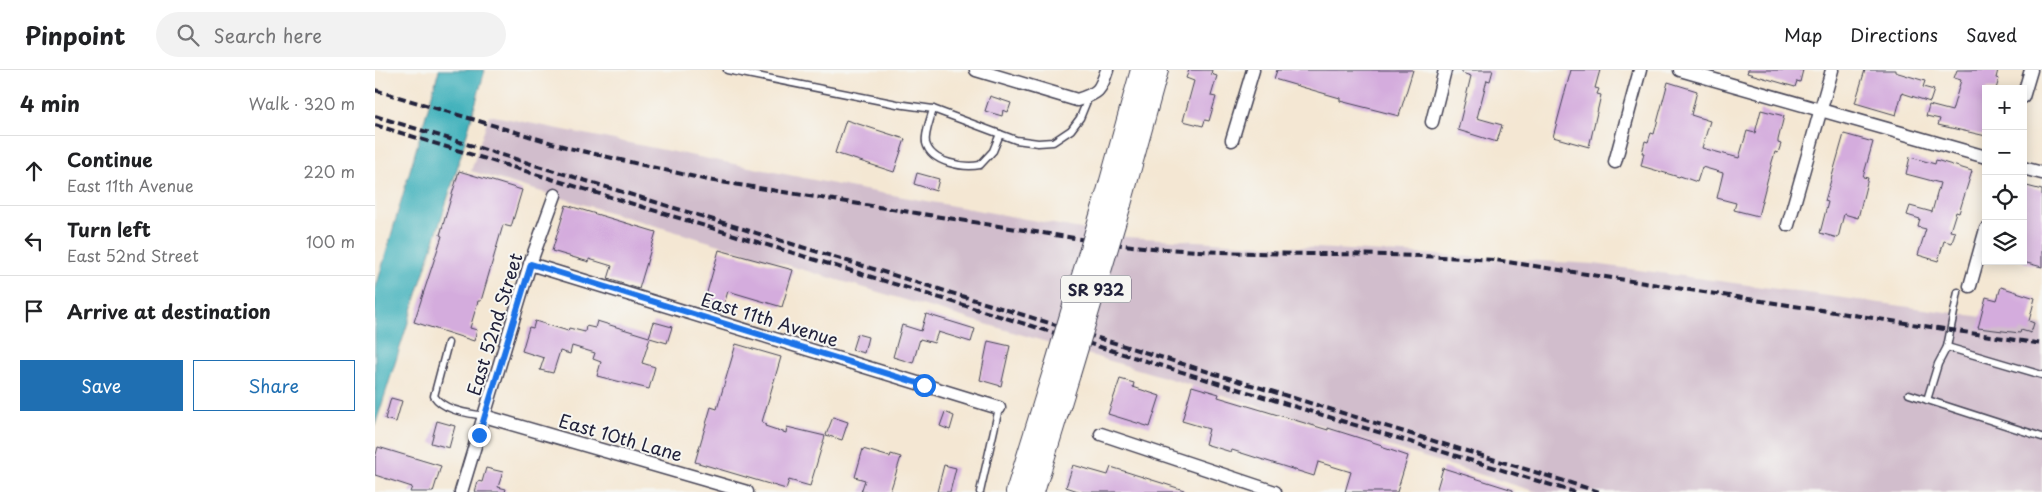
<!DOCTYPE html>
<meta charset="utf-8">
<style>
:root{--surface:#fff;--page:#f2f2f2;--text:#202124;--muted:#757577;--line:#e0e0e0;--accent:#1f6fb2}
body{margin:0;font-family:"Playpen Sans",sans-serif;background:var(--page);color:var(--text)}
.controls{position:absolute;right:15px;top:15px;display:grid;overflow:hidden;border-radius:0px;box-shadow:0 2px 12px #0003}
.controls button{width:45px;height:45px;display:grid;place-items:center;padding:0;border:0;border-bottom:1px solid var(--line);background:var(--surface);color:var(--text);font:25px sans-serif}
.stop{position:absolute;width:15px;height:15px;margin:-11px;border:4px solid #1a73e8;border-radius:50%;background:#fff}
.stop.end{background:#1a73e8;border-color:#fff;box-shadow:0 1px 5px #0008}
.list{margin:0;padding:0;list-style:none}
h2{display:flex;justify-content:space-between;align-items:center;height:65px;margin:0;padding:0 20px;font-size:21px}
h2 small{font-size:16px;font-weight:400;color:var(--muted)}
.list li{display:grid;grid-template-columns:32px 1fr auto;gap:15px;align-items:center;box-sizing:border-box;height:70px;padding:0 20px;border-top:1px solid var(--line)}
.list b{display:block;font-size:19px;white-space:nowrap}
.list p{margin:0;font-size:16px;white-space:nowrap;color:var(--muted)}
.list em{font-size:16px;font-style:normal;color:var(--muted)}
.actions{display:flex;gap:10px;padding:15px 20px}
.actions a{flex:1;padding:11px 0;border:1px solid var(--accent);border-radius:0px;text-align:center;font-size:18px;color:var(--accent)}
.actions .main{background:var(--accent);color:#fff}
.icon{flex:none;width:28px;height:28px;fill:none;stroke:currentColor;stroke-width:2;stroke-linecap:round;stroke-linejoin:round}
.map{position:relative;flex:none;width:1667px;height:422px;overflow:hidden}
header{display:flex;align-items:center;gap:30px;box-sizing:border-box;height:70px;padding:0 25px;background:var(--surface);border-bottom:1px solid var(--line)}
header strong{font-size:24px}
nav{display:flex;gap:28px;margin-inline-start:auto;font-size:18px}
.search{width:350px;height:45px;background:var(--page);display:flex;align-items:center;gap:12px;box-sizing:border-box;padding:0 18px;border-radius:28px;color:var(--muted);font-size:19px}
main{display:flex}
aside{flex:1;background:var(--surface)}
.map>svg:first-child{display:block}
.industrial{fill:#d1bdcc}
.water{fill:#41b1bb;stroke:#326a7b}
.building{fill:#d4acdd}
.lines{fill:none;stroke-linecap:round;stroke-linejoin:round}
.lane-casing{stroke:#424052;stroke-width:9}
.street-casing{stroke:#424052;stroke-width:15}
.primary-casing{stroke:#424052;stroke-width:22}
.lane{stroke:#fff;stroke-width:6}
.street{stroke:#fff;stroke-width:12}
.primary{stroke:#fff;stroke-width:20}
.rail{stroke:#22223b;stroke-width:4;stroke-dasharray:8 4;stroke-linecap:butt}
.primary-bridge-casing{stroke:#424052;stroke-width:22;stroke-linecap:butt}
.primary-bridge{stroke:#fff;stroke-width:20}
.route{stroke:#1a73e8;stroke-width:6}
.labels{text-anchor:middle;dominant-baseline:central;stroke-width:4;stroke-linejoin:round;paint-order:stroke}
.shield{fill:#f6f6f2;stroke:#626272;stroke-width:1}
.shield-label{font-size:16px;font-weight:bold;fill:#22223b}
.street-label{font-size:18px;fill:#22223b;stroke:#f6f6f2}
</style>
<header>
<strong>Pinpoint</strong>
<div class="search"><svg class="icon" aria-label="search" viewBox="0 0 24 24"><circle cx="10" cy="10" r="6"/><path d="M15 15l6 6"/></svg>Search here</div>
<nav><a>Map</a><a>Directions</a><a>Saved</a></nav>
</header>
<main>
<aside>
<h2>4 min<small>Walk · 320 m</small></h2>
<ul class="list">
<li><svg class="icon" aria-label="ahead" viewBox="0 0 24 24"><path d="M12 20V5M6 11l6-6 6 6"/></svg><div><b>Continue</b><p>East 11th Avenue</p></div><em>220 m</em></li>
<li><svg class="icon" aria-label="left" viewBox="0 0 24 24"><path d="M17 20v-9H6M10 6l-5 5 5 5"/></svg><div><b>Turn left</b><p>East 52nd Street</p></div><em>100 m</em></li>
<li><svg class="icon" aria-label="arrive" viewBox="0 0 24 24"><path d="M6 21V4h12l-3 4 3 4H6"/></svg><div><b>Arrive at destination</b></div></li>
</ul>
<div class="actions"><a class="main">Save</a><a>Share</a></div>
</aside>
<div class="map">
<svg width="1667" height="422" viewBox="0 0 1667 422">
<rect width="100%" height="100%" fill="#f6f6f2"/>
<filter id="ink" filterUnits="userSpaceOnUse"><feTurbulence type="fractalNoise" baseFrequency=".02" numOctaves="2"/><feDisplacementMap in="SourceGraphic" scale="10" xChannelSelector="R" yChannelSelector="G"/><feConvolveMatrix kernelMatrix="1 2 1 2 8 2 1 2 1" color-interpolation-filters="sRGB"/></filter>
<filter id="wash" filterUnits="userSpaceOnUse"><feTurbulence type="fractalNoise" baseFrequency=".0096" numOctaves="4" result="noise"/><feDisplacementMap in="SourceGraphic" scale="20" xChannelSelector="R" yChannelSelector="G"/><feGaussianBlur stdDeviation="1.12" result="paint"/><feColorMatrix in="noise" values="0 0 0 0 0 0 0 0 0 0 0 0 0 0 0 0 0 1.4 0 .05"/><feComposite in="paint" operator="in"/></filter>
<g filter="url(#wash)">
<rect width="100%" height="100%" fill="#f4e7d3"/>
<polygon class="industrial" points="114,45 484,119 751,167 1219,194 1667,255 1667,422 1162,422 806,312 96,101"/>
<polygon class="water" points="64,0 110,0 82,99 0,356 0,221"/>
<g id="blocks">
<g class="building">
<polygon points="814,0 837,0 836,4 842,6 836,26 841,27 834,51 830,50 828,56 808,51 819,11 811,8"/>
<polygon points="902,0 1038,0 1024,46 965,31 965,28 899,9"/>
<polygon points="1087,0 1118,0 1115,11 1112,10 1102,48 1127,55 1122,72 1083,60 1096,6 1087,3"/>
<polygon points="1196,0 1225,0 1220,18 1224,19 1222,24 1226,25 1214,77 1178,67"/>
<polygon points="1373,0 1428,0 1425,12 1422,11 1420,17 1372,3"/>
<polygon points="1490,0 1520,0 1520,2 1550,11 1548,17 1559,20 1555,32 1527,23 1521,45 1480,33"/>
<polygon points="1582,0 1623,0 1621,8 1624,9 1621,19 1611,19 1611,66 1563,55 1565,49 1551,46 1554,35 1577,41 1586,10 1579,8"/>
<polygon points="1293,12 1322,21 1316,45 1335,51 1327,78 1364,88 1372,61 1380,63 1386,40 1409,46 1403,70 1403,73 1406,74 1403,83 1400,82 1397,92 1383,146 1359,140 1361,133 1342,128 1348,103 1327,97 1322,112 1305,106 1304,107 1266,96 1269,83 1267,83 1270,71 1273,72 1276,63 1279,64"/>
<polygon points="615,26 636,33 633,42 628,40 627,46 610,41"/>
<polygon points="471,50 530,69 519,102 460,83"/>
<polygon points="1469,64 1498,72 1488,107 1493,108 1483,148 1469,144 1463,168 1445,163 1453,132 1450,131"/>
<polygon points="1535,87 1560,94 1561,90 1597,101 1584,143 1581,142 1575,161 1580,162 1577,173 1569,171 1563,191 1543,185 1551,159 1543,157 1545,149 1532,145 1535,136 1557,142 1565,113 1531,104"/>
<polygon points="84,101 147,120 136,157 128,155 106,231 103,231 95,258 102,260 99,271 39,252 67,166 65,165"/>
<polygon points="542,103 564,109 561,121 539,114"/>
<polygon points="1648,115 1667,120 1667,197 1648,192"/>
<polygon points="191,135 281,162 264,219 233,209 237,196 214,189 214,192 177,181"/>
<polygon points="344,180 418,200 407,237 353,221 348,238 329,233"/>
<polygon points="1626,217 1660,228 1654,251 1659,253 1656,263 1646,260 1645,263 1603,258 1611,227 1622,230"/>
<polygon points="551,244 600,259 596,272 563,262 559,273 545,269 538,293 518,287 527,255 546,261"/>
<polygon points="160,251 193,261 194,258 210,262 211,256 220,258 222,251 274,267 279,252 297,257 292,273 275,268 267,293 280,297 274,319 222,306 226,292 218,289 220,283 197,276 195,284 185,281 178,303 165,300 169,288 147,281 154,257 158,258"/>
<polygon points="482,264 493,267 489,283 477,280"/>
<polygon points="613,271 635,276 626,316 605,310"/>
<polygon points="361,274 406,287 387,352 391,354 390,356 411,363 412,357 450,366 435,416 414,410 411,419 320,392 336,337 342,339"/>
<polygon points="745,309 759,313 758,317 785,326 775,357 733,344"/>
<polygon points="817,316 844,324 843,327 953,360 953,358 1007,375 1006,377 1033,386 1022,422 970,422 976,402 943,392 939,406 857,380 856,382 830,374 834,359 807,351"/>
<polygon points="16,328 27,331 21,352 10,349"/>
<polygon points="570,342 579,346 575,360 565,356"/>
<polygon points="458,347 473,352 467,370 451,365"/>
<polygon points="62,351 80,356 74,378 56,373"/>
<polygon points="3,377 66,396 58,422 35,422 37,417 0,405 0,388"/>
<polygon points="488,379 515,387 516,384 526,387 515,422 486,422 490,410 480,407"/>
<polygon points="569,395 581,398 575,422 562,422"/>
<polygon points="698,395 733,405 736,397 809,420 809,422 706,422 691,417"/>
<polygon points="111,398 128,402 123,417 131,419 130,422 100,422 103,411 107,412"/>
<polygon points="1068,398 1138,420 1138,422 1061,422"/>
</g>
</g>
</g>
<g filter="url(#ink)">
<use href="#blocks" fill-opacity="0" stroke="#424052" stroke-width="1"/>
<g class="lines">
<defs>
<g id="lane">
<polyline points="352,0 522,34 558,39 641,70 663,73 678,72 696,60 705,48 714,26"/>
<path d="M558,39c-2,9 -9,25 -7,34 5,20 38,25 54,22l13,-14 7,-17"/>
<path d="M73,273l-14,53c10,15 34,17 50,20"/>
<polyline points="1572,277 1667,305"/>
<polyline points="1534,324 1667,367"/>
<polyline points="1552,330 1563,294 1572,277 1583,222"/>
<polyline points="605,422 624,338"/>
</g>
<g id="street">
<path d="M601,0l101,30c22,-7 23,-9 30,-30"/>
<polyline points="1305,0 1611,87"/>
<polyline points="1648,27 1656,0"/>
<polyline points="1057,52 1070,0"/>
<polyline points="857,70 878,0"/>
<polyline points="1240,92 1265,0"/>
<polyline points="1648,98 1667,103"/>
<polyline points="1413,155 1457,0"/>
<polyline points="155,194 624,338"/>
<polyline points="1595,216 1611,159"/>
<polyline points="109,346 372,422"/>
<polyline points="726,364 900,422"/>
<polyline points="86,422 155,194 180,125"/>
</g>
<g id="primary">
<polyline points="730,129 766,0"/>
<polyline points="746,134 783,0"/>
<polyline points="641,422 679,299"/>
<polyline points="659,422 695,304"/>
</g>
</defs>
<use href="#lane" class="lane-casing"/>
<use href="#street" class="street-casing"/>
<use href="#primary" class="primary-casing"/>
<use href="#lane" class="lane"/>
<use href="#street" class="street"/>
<use href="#primary" class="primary"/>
<g class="rail">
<path d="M0,20l194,58 139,32 391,62c71,10 143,11 215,12 61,0 121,2 181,6l547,84"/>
<polyline points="0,46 1225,422"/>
<polyline points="0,55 1199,422"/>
</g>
<defs>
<g id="primary-bridge">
<polyline points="679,299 730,129"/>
<polyline points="695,304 746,134"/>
</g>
</defs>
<use href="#primary-bridge" class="primary-bridge-casing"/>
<use href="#primary-bridge" class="primary-bridge"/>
</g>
</g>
<g class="lines" filter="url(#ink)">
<polyline class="route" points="104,365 156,194 549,315"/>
</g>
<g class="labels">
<rect class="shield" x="686" y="205.5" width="70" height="27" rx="4"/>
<g class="shield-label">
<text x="721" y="219">SR 932</text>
</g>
<g class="street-label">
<text transform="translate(395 249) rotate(17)">East 11th Avenue</text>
<text transform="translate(119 254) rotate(-73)">East 52nd Street</text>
<text transform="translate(246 367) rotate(16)">East 10th Lane</text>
</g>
</g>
</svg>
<div class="controls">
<button>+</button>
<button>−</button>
<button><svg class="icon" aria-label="locate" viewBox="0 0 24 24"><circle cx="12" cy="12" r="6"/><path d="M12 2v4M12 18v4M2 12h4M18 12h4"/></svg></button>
<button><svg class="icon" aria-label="layers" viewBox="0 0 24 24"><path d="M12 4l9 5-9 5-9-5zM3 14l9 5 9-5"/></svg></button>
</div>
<div class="stop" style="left:549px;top:315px"></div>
<div class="stop end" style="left:104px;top:365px"></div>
</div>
</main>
